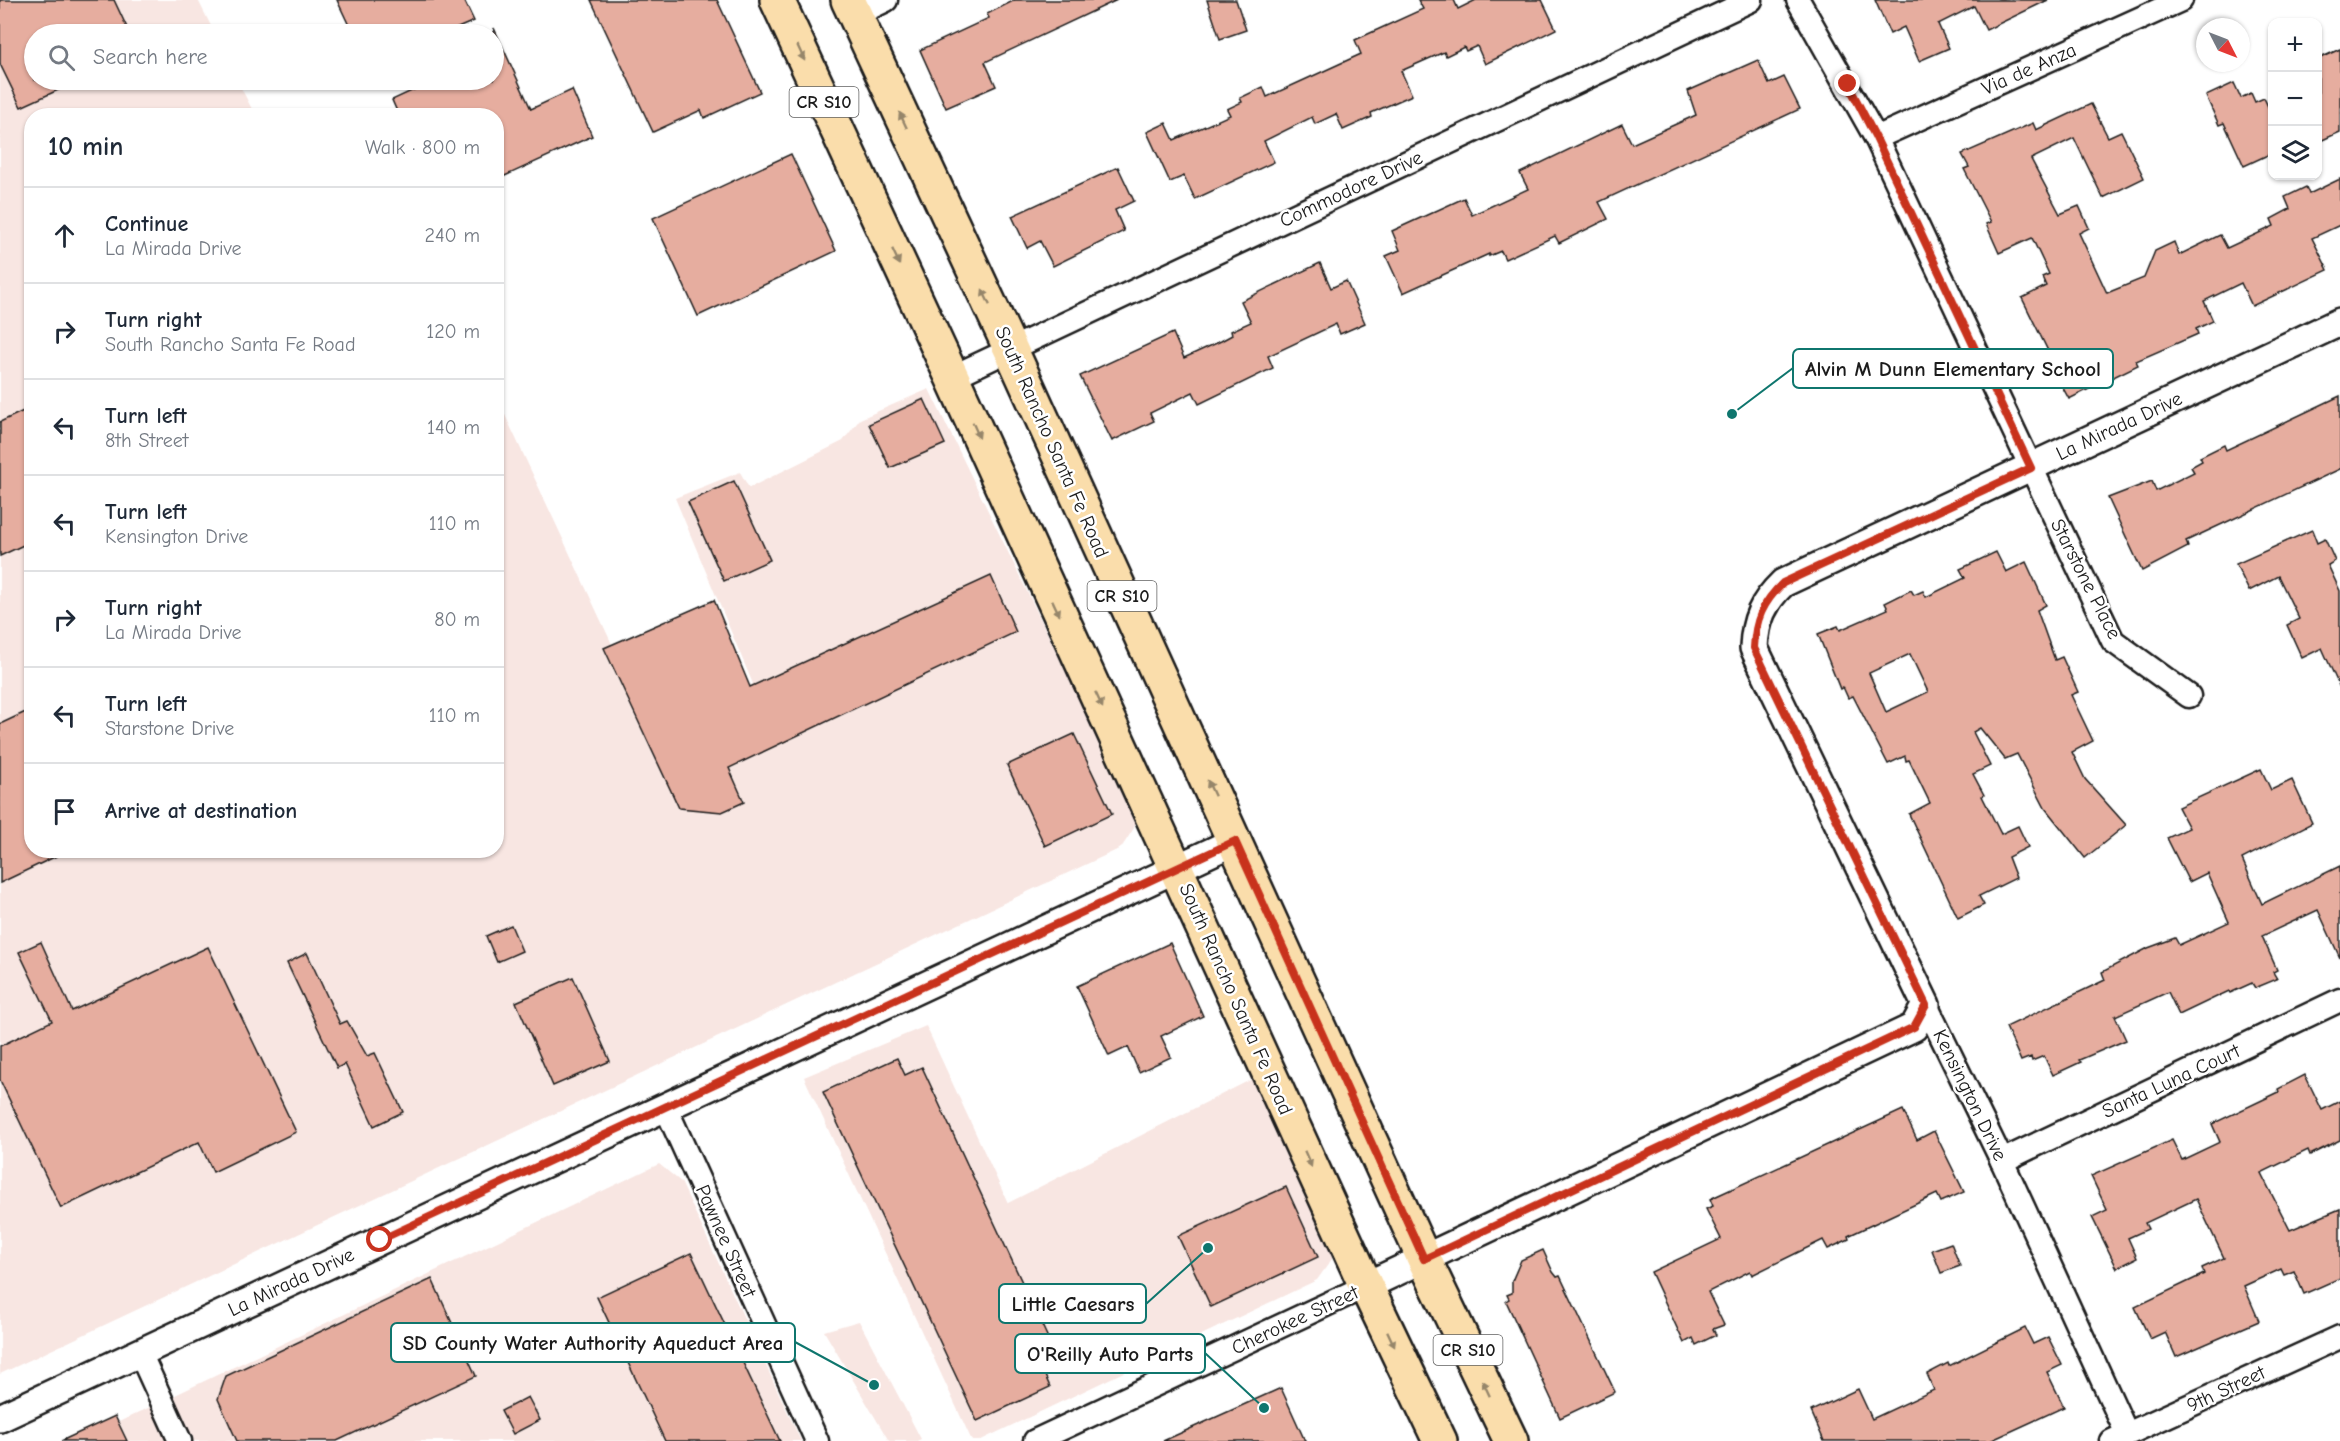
<!DOCTYPE html>
<meta charset="utf-8">
<style>
:root{--surface:#fff;--page:#f2f2f3;--text:#1f2937;--muted:#747a83;--line:#e0e1e3}
body{margin:0;font-family:"Comic Neue",sans-serif;background:var(--page);color:var(--text)}
.controls{position:absolute;right:18px;top:18px;display:grid;overflow:hidden;border-radius:12px;box-shadow:0 2px 4px #0004}
.controls button{width:54px;height:54px;display:grid;place-items:center;padding:0;border:0;border-bottom:2px solid var(--line);background:var(--surface);color:var(--text);font:30px sans-serif}
.compass{position:absolute;left:2196px;top:18px;width:54px;height:54px;border-radius:50%;background:var(--surface);box-shadow:0 2px 4px #0004;rotate:132deg}
.stop{position:absolute;width:18px;height:18px;margin:-14px;border:4px solid #c8321e;border-radius:50%;background:#fff}
.stop.end{background:#c8321e;border-color:#fff;box-shadow:0 2px 6px #0008}
.list{margin:0;padding:0;list-style:none}
h2{display:flex;justify-content:space-between;align-items:center;height:78px;margin:0;padding:0 24px;font-size:26px}
h2 small{font-size:20px;font-weight:400;color:var(--muted)}
.list li{display:grid;grid-template-columns:39px 1fr auto;gap:18px;align-items:center;box-sizing:border-box;height:96px;padding:0 24px;border-top:2px solid var(--line)}
.list b{display:block;font-size:22px;white-space:nowrap}
.list p{margin:0;font-size:20px;white-space:nowrap;color:var(--muted)}
.list em{font-size:20px;font-style:normal;color:var(--muted)}
.icon{flex:none;width:33px;height:33px;fill:none;stroke:currentColor;stroke-width:2;stroke-linecap:round;stroke-linejoin:round}
.map{position:relative;flex:none;width:2340px;height:1441px;overflow:hidden}
.search{position:absolute;background:var(--surface);box-shadow:0 2px 4px #0004;left:24px;top:24px;width:480px;height:66px;display:flex;align-items:center;gap:15px;box-sizing:border-box;padding:0 21px;border-radius:33px;color:var(--muted);font-size:22px}
.panel{position:absolute;background:var(--surface);box-shadow:0 2px 4px #0004;left:24px;top:108px;width:480px;height:750px;border-radius:24px}
.map>svg:first-child{display:block}
.built{fill:#f8e6e2}
.building{fill:#e6ad9f;stroke:#1c1c1c;stroke-width:1.5;fill-rule:evenodd}
.lines{fill:none;stroke-linecap:round;stroke-linejoin:round}
.minor-casing{stroke:#1c1c1c;stroke-width:27}
.tertiary-casing{stroke:#1c1c1c;stroke-width:32}
.primary-casing{stroke:#1c1c1c;stroke-width:38}
.minor{stroke:#fff;stroke-width:22}
.tertiary{stroke:#fff;stroke-width:27}
.primary{stroke:#faddab;stroke-width:33}
.oneway{fill:#96866b}
.route{stroke:#c8321e;stroke-width:8}
.labels{text-anchor:middle;dominant-baseline:central;stroke-width:5;stroke-linejoin:round;paint-order:stroke}
.shield{fill:#fff;stroke:#606060;stroke-width:1.5}
.shield-label{font-size:18px;font-weight:bold;fill:#1c1c1c}
.street-label{font-size:20px;fill:#1c1c1c;stroke:#fff}
.leader{fill:none;stroke:#0f766e;stroke-width:2}
.callout-dot{fill:#0f766e;stroke:#fff;stroke-width:2}
.callout{fill:#fff;stroke:#0f766e;stroke-width:2}
.callout-label{font-size:21px;text-anchor:middle;font-weight:bold;fill:#1c1c1c}
</style>
<div class="map">
<svg width="2340" height="1441" viewBox="0 0 2340 1441">
<rect width="100%" height="100%" fill="#fff"/>
<filter id="ink" filterUnits="userSpaceOnUse"><feTurbulence type="fractalNoise" baseFrequency=".0167" numOctaves="2"/><feDisplacementMap in="SourceGraphic" scale="12" xChannelSelector="R" yChannelSelector="G"/><feConvolveMatrix kernelMatrix="1 2 1 2 8 2 1 2 1" color-interpolation-filters="sRGB"/></filter>
<g filter="url(#ink)">
<g class="built">
<polygon points="0,0 198,0 215,34 34,34 34,80 237,80 255,115 32,116 32,850 496,850 497,419 505,415 653,732 753,684 675,498 740,472 749,488 843,441 860,419 929,389 1135,814 1134,828 1127,839 1121,848 0,1374"/>
<polygon points="926,1026 1008,1203 1258,1076 1334,1246 1332,1259 1317,1280 979,1441 972,1441 804,1077"/>
<polygon points="659,1164 681,1182 801,1441 79,1441"/>
<polygon points="859,1321 921,1439 917,1441 889,1441 824,1331"/>
</g>
<g class="building">
<polygon points="0,0 114,0 130,34 34,34 34,80 80,80 21,107 0,64"/>
<polygon points="337,0 464,0 474,21 444,34 353,34"/>
<polygon points="591,0 717,0 760,92 704,118 701,110 653,132"/>
<polygon points="1015,0 1117,0 985,62 996,86 946,108 920,50 989,18 987,14"/>
<polygon points="1207,0 1236,0 1246,30 1220,39"/>
<polygon points="1418,0 1454,0 1458,9 1476,0 1542,0 1556,29 1485,64 1477,46 1466,51 1464,47 1446,56 1444,52 1401,71 1412,95 1371,113 1372,117 1343,130 1336,114 1315,124 1312,117 1264,141 1274,162 1195,199 1184,176 1170,182 1147,132 1166,123 1174,140 1230,115 1227,109 1242,102 1240,98 1263,87 1267,97 1361,54 1355,40 1423,9"/>
<polygon points="1875,0 2048,0 1986,30 1974,6 1938,24 1949,48 1919,61 1904,27 1890,34"/>
<polygon points="494,28 531,109 572,90 592,136 496,180 496,116 399,116 392,100 435,80 494,80"/>
<polygon points="2340,49 2340,132 2318,142 2318,59"/>
<polygon points="1758,60 1769,84 1784,77 1800,109 1599,202 1608,219 1559,243 1555,236 1505,259 1501,251 1489,256 1489,254 1403,293 1386,256 1400,250 1392,231 1464,198 1472,215 1528,189 1520,173 1622,124 1632,144 1696,115 1688,91"/>
<polygon points="2234,83 2241,98 2251,93 2255,102 2264,98 2272,115 2272,153 2244,166 2224,123 2219,125 2206,96"/>
<polygon points="2091,104 2108,137 2121,131 2144,178 2103,198 2074,138 2031,159 2060,214 2079,206 2089,228 2079,233 2107,293 2144,278 2155,251 2174,242 2179,255 2220,235 2227,248 2274,226 2271,219 2290,209 2285,197 2306,187 2309,194 2340,179 2340,225 2312,238 2328,270 2252,306 2241,283 2204,301 2213,321 2196,329 2198,334 2136,361 2138,365 2069,399 2045,355 2049,353 2022,298 2046,286 2042,277 2049,274 2032,238 1999,253 1986,224 1991,222 1964,169 1969,167 1962,154 2033,123 2036,130"/>
<polygon points="791,154 836,251 698,316 653,218"/>
<polygon points="1118,167 1134,201 1115,210 1124,231 1053,266 1040,241 1027,248 1012,216"/>
<polygon points="1320,263 1331,288 1346,281 1365,323 1340,334 1336,324 1268,356 1273,368 1199,404 1193,392 1150,413 1154,421 1112,441 1080,376 1173,333 1184,358 1221,341 1232,335 1231,331 1251,322 1241,301"/>
<polygon points="2340,396 2340,469 2186,541 2188,547 2142,571 2108,498 2152,481 2156,491 2194,472 2191,467 2202,461 2200,457 2224,445 2226,450"/>
<polygon points="924,399 945,444 890,468 869,424"/>
<polygon points="32,407 32,541 0,556 0,422"/>
<polygon points="734,481 770,560 724,581 688,502"/>
<polygon points="2312,530 2317,543 2325,539 2335,561 2328,565 2340,591 2340,688 2322,648 2302,658 2287,625 2299,619 2278,576 2249,591 2236,564"/>
<path d="M1996,552l10,20 20,-10 20,43 -9,5 18,50 7,-3 16,35 -7,3 22,46 -21,11 13,27 41,46 -41,33 -40,-50 -28,-54 -12,5 -25,-31 -7,4 17,34 -17,8 11,21 -2,1 19,38 17,-8 10,21 -20,10 8,21 -37,18 5,9 -26,13 -49,-104 21,-11 -21,-43 -3,1 -1,-5 -17,8 -35,-68 -5,2 -5,-11 -3,2 -22,-55 20,-8 2,4 48,-21 -3,-6 26,-13 3,5 9,-4 3,6 39,-19 -5,-9zM1910,654l18,38 -42,20 -17,-39z"/>
<polygon points="991,576 1016,632 729,768 744,802 722,812 679,808 604,648 714,600 750,687"/>
<polygon points="32,709 32,850 69,850 0,883 0,724"/>
<polygon points="1074,734 1112,814 1045,846 1007,765"/>
<polygon points="2261,769 2271,790 2292,780 2312,823 2242,859 2262,904 2340,866 2340,958 2318,910 2262,936 2277,970 2273,972 2277,979 2255,988 2252,983 2230,993 2229,991 2179,1015 2168,992 2115,1016 2126,1040 2079,1060 2081,1062 2053,1075 2044,1056 2032,1061 2031,1057 2021,1061 2006,1027 2105,980 2102,972 2148,948 2175,938 2179,945 2229,922 2207,873 2189,882 2167,838 2189,828 2178,807"/>
<polygon points="511,925 522,951 497,962 486,936"/>
<polygon points="41,942 72,1011 208,947 296,1132 213,1172 199,1142 61,1208 0,1080 0,1046 52,1021 19,952"/>
<polygon points="1170,943 1203,1016 1161,1036 1171,1057 1139,1072 1128,1047 1109,1056 1077,986"/>
<polygon points="307,953 340,1024 347,1021 367,1056 375,1053 403,1112 374,1126 345,1064 337,1068 287,963"/>
<polygon points="573,977 610,1061 553,1086 516,1002"/>
<polygon points="897,1058 905,1075 922,1067 1060,1364 1043,1371 1050,1387 977,1421 823,1092"/>
<polygon points="2305,1075 2322,1110 2340,1101 2340,1140 2310,1155 2308,1150 2261,1173 2290,1230 2340,1209 2340,1278 2304,1294 2294,1271 2284,1275 2281,1269 2244,1286 2259,1321 2176,1357 2165,1332 2150,1339 2135,1307 2204,1274 2202,1268 2224,1258 2196,1199 2145,1223 2148,1229 2128,1238 2137,1258 2117,1268 2092,1217 2107,1210 2091,1176 2172,1140 2182,1160 2220,1142 2212,1124 2279,1092 2278,1089"/>
<polygon points="1903,1110 1917,1140 1934,1131 1964,1192 1941,1202 1937,1194 1848,1236 1849,1239 1828,1249 1823,1240 1752,1275 1750,1271 1708,1292 1724,1325 1713,1329 1716,1335 1696,1345 1693,1338 1684,1343 1651,1272 1721,1239 1706,1209 1713,1206 1710,1199"/>
<polygon points="1286,1187 1318,1257 1211,1307 1178,1236"/>
<polygon points="1951,1243 1960,1266 1941,1273 1932,1250"/>
<polygon points="1543,1250 1553,1272 1557,1277 1560,1276 1615,1392 1560,1418 1506,1301 1509,1299 1507,1295 1512,1293 1512,1281 1521,1260"/>
<polygon points="691,1253 780,1441 665,1441 597,1297"/>
<polygon points="432,1279 476,1376 337,1441 237,1441 218,1399 226,1376"/>
<polygon points="2025,1328 2033,1344 2048,1337 2062,1365 2047,1372 2064,1407 1990,1441 1824,1441 1811,1411 1858,1389 1872,1419 1934,1390 1927,1374 1948,1363 1949,1366"/>
<polygon points="1281,1388 1305,1441 1163,1441"/>
<polygon points="528,1397 540,1420 513,1434 501,1411"/>
<polygon points="115,1416 127,1441 61,1441"/>
</g>
<g class="lines">
<defs>
<g id="minor">
<polyline points="1798,0 1876,138 2113,641 2189,696"/>
<polyline points="855,15 886,0"/>
<polyline points="1876,138 2181,0"/>
<polyline points="952,377 1751,0"/>
<polyline points="1926,1005 2002,1161 2127,1434"/>
<polyline points="665,1106 817,1441"/>
<polyline points="2002,1161 2340,1000"/>
<polyline points="140,1353 180,1441"/>
<polyline points="1035,1441 1366,1286"/>
<polyline points="2112,1441 2340,1337"/>
</g>
<g id="tertiary">
<path d="M1366,1286l548,-259 12,-22 -172,-357c1,-28 9,-46 29,-65l557,-261"/>
<polyline points="0,1418 1235,841"/>
</g>
<g id="primary">
<polyline points="777,0 952,377 1366,1286 1440,1441"/>
<polyline points="848,0 1011,350 1424,1259 1511,1441"/>
</g>
</defs>
<use href="#minor" class="minor-casing"/>
<use href="#tertiary" class="tertiary-casing"/>
<use href="#primary" class="primary-casing"/>
<use href="#minor" class="minor"/>
<use href="#tertiary" class="tertiary"/>
<use href="#primary" class="primary"/>
</g>
<defs><path id="oneway-solid" d="M-6-.8H1V-3.2L6.5 0L1 3.2V.8H-6Z" transform="scale(1.5)"/></defs>
<g class="oneway">
<use href="#oneway-solid" transform="translate(801 53) rotate(65)"/>
<use href="#oneway-solid" transform="translate(903 120) rotate(-115)"/>
<use href="#oneway-solid" transform="translate(896 257) rotate(65)"/>
<use href="#oneway-solid" transform="translate(986 297) rotate(-115)"/>
<use href="#oneway-solid" transform="translate(976 430) rotate(66)"/>
<use href="#oneway-solid" transform="translate(1056 608) rotate(65)"/>
<use href="#oneway-solid" transform="translate(1099 700) rotate(65)"/>
<use href="#oneway-solid" transform="translate(1211 788) rotate(-115)"/>
<use href="#oneway-solid" transform="translate(1308 1159) rotate(66)"/>
<use href="#oneway-solid" transform="translate(1391 1339) rotate(65)"/>
<use href="#oneway-solid" transform="translate(1486 1388) rotate(-115)"/>
</g>
</g>
<g class="lines" filter="url(#ink)">
<path class="route" d="M380,1240l855,-399 189,418 490,-232 12,-22 -172,-357c1,-28 9,-46 29,-65l248,-115 -155,-330 -28,-54"/>
</g>
<g class="labels">
<g class="shield">
<rect x="789.5" y="87" width="69" height="30" rx="4.5"/>
<rect x="1087.5" y="581" width="69" height="30" rx="4.5"/>
<rect x="1433.5" y="1335" width="69" height="30" rx="4.5"/>
</g>
<g class="shield-label">
<text x="824" y="102">CR S10</text>
<text x="1122" y="596">CR S10</text>
<text x="1468" y="1350">CR S10</text>
</g>
<g class="street-label">
<text transform="translate(2029 69) rotate(-24)">Via de Anza</text>
<text transform="translate(1351 189) rotate(-25)">Commodore Drive</text>
<text transform="translate(2119 426) rotate(-25)">La Mirada Drive</text>
<text transform="translate(1052 442) rotate(66)">South Rancho Santa Fe Road</text>
<text transform="translate(2086 579) rotate(63)">Starstone Place</text>
<text transform="translate(1236 999) rotate(66)">South Rancho Santa Fe Road</text>
<text transform="translate(2171 1081) rotate(-25)">Santa Luna Court</text>
<text transform="translate(1970 1095) rotate(64)">Kensington Drive</text>
<text transform="translate(726 1241) rotate(66)">Pawnee Street</text>
<text transform="translate(291 1282) rotate(-25)">La Mirada Drive</text>
<text transform="translate(1295 1320) rotate(-25)">Cherokee Street</text>
<text transform="translate(2226 1389) rotate(-25)">9th Street</text>
</g>
</g>
<path class="leader" d="M1732 414L1793 368M1208 1248L1146 1304M874 1385L795 1342M1264 1408L1205 1353"/>
<g class="callout-dot">
<circle cx="1732" cy="414" r="6"/>
<circle cx="1208" cy="1248" r="6"/>
<circle cx="874" cy="1385" r="6"/>
<circle cx="1264" cy="1408" r="6"/>
</g>
<g class="callout">
<rect x="1793" y="349" width="320" height="39" rx="6"/>
<rect x="999" y="1284" width="147" height="39" rx="6"/>
<rect x="391" y="1323" width="404" height="39" rx="6"/>
<rect x="1015" y="1334" width="190" height="39" rx="6"/>
</g>
<g class="callout-label">
<text x="1953" y="376">Alvin M Dunn Elementary School</text>
<text x="1073" y="1311">Little Caesars</text>
<text x="593" y="1350">SD County Water Authority Aqueduct Area</text>
<text x="1110" y="1361">O'Reilly Auto Parts</text>
</g>
</svg>
<div class="controls">
<button>+</button>
<button>−</button>
<button><svg class="icon" aria-label="layers" viewBox="0 0 24 24"><path d="M12 4l9 5-9 5-9-5zM3 14l9 5 9-5"/></svg></button>
</div>
<svg class="compass" viewBox="-18 -18 36 36"><path d="M0-13l5 13h-10z" fill="#e53935"/><path d="M0 13l5-13h-10z" fill="#747a83"/></svg>
<div class="stop" style="left:380px;top:1240px"></div>
<div class="stop end" style="left:1848px;top:84px"></div>
<div class="search"><svg class="icon" aria-label="search" viewBox="0 0 24 24"><circle cx="10" cy="10" r="6"/><path d="M15 15l6 6"/></svg>Search here</div>
<section class="panel">
<h2>10 min<small>Walk · 800 m</small></h2>
<ul class="list">
<li><svg class="icon" aria-label="ahead" viewBox="0 0 24 24"><path d="M12 20V5M6 11l6-6 6 6"/></svg><div><b>Continue</b><p>La Mirada Drive</p></div><em>240 m</em></li>
<li><svg class="icon" aria-label="right" viewBox="0 0 24 24"><path d="M7 20v-9h11M14 6l5 5-5 5"/></svg><div><b>Turn right</b><p>South Rancho Santa Fe Road</p></div><em>120 m</em></li>
<li><svg class="icon" aria-label="left" viewBox="0 0 24 24"><path d="M17 20v-9H6M10 6l-5 5 5 5"/></svg><div><b>Turn left</b><p>8th Street</p></div><em>140 m</em></li>
<li><svg class="icon" aria-label="left" viewBox="0 0 24 24"><path d="M17 20v-9H6M10 6l-5 5 5 5"/></svg><div><b>Turn left</b><p>Kensington Drive</p></div><em>110 m</em></li>
<li><svg class="icon" aria-label="right" viewBox="0 0 24 24"><path d="M7 20v-9h11M14 6l5 5-5 5"/></svg><div><b>Turn right</b><p>La Mirada Drive</p></div><em>80 m</em></li>
<li><svg class="icon" aria-label="left" viewBox="0 0 24 24"><path d="M17 20v-9H6M10 6l-5 5 5 5"/></svg><div><b>Turn left</b><p>Starstone Drive</p></div><em>110 m</em></li>
<li><svg class="icon" aria-label="arrive" viewBox="0 0 24 24"><path d="M6 21V4h12l-3 4 3 4H6"/></svg><div><b>Arrive at destination</b></div></li>
</ul>
</section>
</div>
